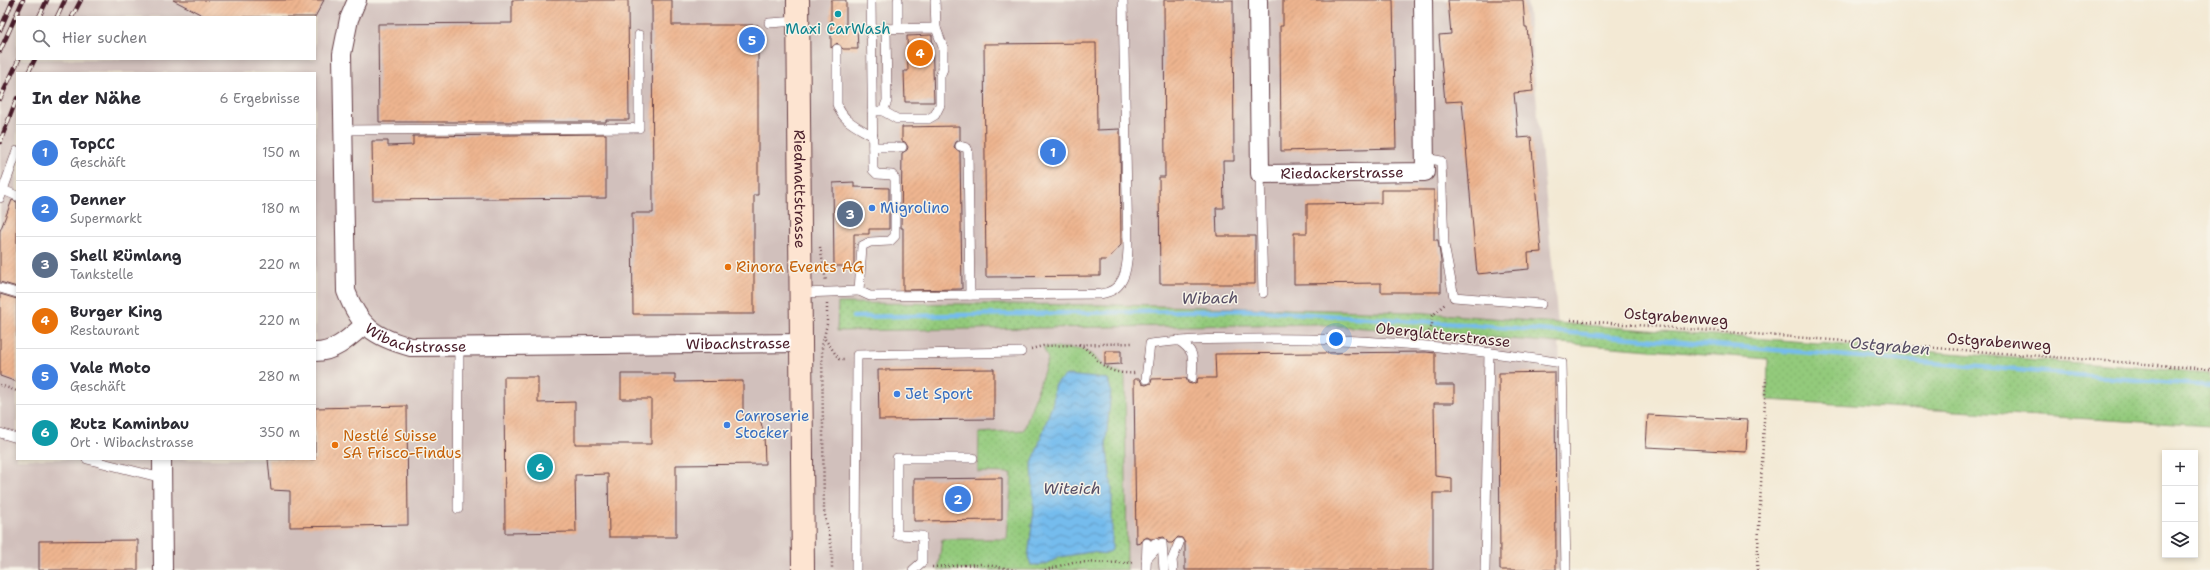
<!DOCTYPE html>
<html lang="de">
<meta charset="utf-8">
<style>
:root{--surface:#fff;--page:#f7f7f7;--text:#2b2b33;--muted:#7c7c81;--line:#e1e1e2;--accent:#c8321e}
body{margin:0;font-family:"Shantell Sans",sans-serif;background:var(--page);color:var(--text)}
.controls{position:absolute;right:12px;bottom:12px;display:grid;overflow:hidden;border-radius:0px;box-shadow:0 2px 6px #0003}
.controls button{width:36px;height:36px;display:grid;place-items:center;padding:0;border:0;border-bottom:1px solid var(--line);background:var(--surface);color:var(--text);font:20px sans-serif}
.you{position:absolute;left:1336px;top:339px;width:14px;height:14px;margin:-10px;border:3px solid #fff;border-radius:50%;background:#1a73e8;box-shadow:0 0 0 6px #1a73e833}
.badge{display:grid;place-items:center;width:26px;height:26px;border-radius:50%;background:var(--accent);color:#fff;font-size:13px;font-weight:700}
.pin{position:absolute;translate:-50% -50%;border:2px solid #fff;box-shadow:0 1px 4px #0006}
.list{margin:0;padding:0;list-style:none}
h2{display:flex;justify-content:space-between;align-items:center;height:52px;margin:0;padding:0 16px;font-size:17px}
h2 small{font-size:13px;font-weight:400;color:var(--muted)}
.list li{display:grid;grid-template-columns:26px 1fr auto;gap:12px;align-items:center;box-sizing:border-box;height:56px;padding:0 16px;border-top:1px solid var(--line)}
.list b{display:block;font-size:15px;white-space:nowrap}
.list p{margin:0;font-size:13px;white-space:nowrap;color:var(--muted)}
.list em{font-size:13px;font-style:normal;color:var(--muted)}
.icon{flex:none;width:22px;height:22px;fill:none;stroke:currentColor;stroke-width:2;stroke-linecap:round;stroke-linejoin:round}
.map{position:relative;flex:none;width:2210px;height:570px;overflow:hidden}
.search{position:absolute;background:var(--surface);box-shadow:0 2px 6px #0003;left:16px;top:16px;width:300px;height:44px;display:flex;align-items:center;gap:10px;box-sizing:border-box;padding:0 14px;border-radius:0px;color:var(--muted);font-size:15px}
.panel{position:absolute;background:var(--surface);box-shadow:0 2px 6px #0003;left:16px;top:72px;width:300px;height:388px;border-radius:0px}
.map>svg:first-child{display:block}
.industrial{fill:#d1c0bc;fill-rule:evenodd}
.grass{fill:url(#grass-dots);stroke:#6e7454}
.water{fill:url(#water-waves);stroke:#606e8c}
.lines{fill:none;stroke-linecap:round;stroke-linejoin:round}
.stream{stroke:#75bced;stroke-width:4.5}
.building{fill:url(#building-hatch)}
.service-casing{stroke:#633d44;stroke-width:10}
.minor-casing{stroke:#633d44;stroke-width:20}
.secondary-casing{stroke:#633d44;stroke-width:24}
.path{stroke:#633d44;stroke-width:2.5;stroke-dasharray:1 3;stroke-linecap:butt}
.service{stroke:#fff;stroke-width:9}
.minor{stroke:#fff;stroke-width:18}
.secondary{stroke:#fde4d1;stroke-width:22}
.rail-casing{stroke:#4a1f2b;stroke-width:4.5}
.rail{stroke:#f7f3e8;stroke-width:3;stroke-dasharray:9;stroke-linecap:butt}
.culture-dot{fill:#0f9aa8;stroke:#f7f3e8;stroke-width:1.5}
.shop-dot{fill:#3f7fe0;stroke:#f7f3e8;stroke-width:1.5}
.food-dot{fill:#e8710a;stroke:#f7f3e8;stroke-width:1.5}
.labels{text-anchor:middle;dominant-baseline:central;stroke-width:3;stroke-linejoin:round;paint-order:stroke}
.culture-label{font-size:15px;fill:#0d838f;stroke:#f7f3e8}
.street-label{font-size:15px;fill:#4a1f2b;stroke:#f7f3e8}
.shop-label{font-size:15px;fill:#366cbe;stroke:#f7f3e8;text-anchor:start}
.food-label{font-size:15px;fill:#c56008;stroke:#f7f3e8;text-anchor:start}
.water-label{font-size:16px;font-style:italic;fill:#574e65;stroke:#f7f3e8}
</style>
<div class="map">
<svg width="2210" height="570" viewBox="0 0 2210 570">
<defs>
<pattern id="grass-dots" width="8" height="8" patternUnits="userSpaceOnUse"><rect width="8" height="8" fill="#93ca7c"/><path d="M2 2h.1M6 6h.1" fill="none" stroke="#80ad6b" stroke-width="1.8" stroke-linecap="round"/></pattern>
<pattern id="water-waves" width="16" height="10" patternUnits="userSpaceOnUse"><rect width="16" height="10" fill="#75bced"/><path d="M0 5q4-4 8 0t8 0" fill="none" stroke="#6298c0"/></pattern>
<pattern id="building-hatch" width="6" height="6" patternUnits="userSpaceOnUse"><rect width="6" height="6" fill="#eeb590"/><path d="M-1 1l2-2M0 6l6-6M5 7l2-2" fill="none" stroke="#ce9b7c"/></pattern>
</defs>
<rect width="100%" height="100%" fill="#f7f3e8"/>
<filter id="ink" filterUnits="userSpaceOnUse"><feTurbulence type="fractalNoise" baseFrequency=".025" numOctaves="2"/><feDisplacementMap in="SourceGraphic" scale="8" xChannelSelector="R" yChannelSelector="G"/><feConvolveMatrix kernelMatrix="1 2 1 2 8 2 1 2 1" color-interpolation-filters="sRGB"/></filter>
<filter id="wash" filterUnits="userSpaceOnUse"><feTurbulence type="fractalNoise" baseFrequency=".012" numOctaves="4" result="noise"/><feDisplacementMap in="SourceGraphic" scale="16" xChannelSelector="R" yChannelSelector="G"/><feGaussianBlur stdDeviation="0.9" result="paint"/><feColorMatrix in="noise" values="0 0 0 0 0 0 0 0 0 0 0 0 0 0 0 0 0 1.4 0 .05"/><feComposite in="paint" operator="in"/></filter>
<g filter="url(#wash)">
<rect width="100%" height="100%" fill="#f3e9d4"/>
<path class="industrial" d="M0,0h1527l32,335 5,235h-1564zM17,17h298v42h-298zM17,73h298v386h-298z"/>
<g class="grass">
<polygon points="838,303 1119,305 1414,312 2210,373 2210,426 1767,400 1768,359 1313,324 837,331"/>
<polygon points="1043,347 1081,349 1094,356 1102,366 1125,375 1127,570 938,570 942,539 1007,539 1012,473 978,472 979,433 1024,430 1048,359"/>
</g>
<polygon class="water" points="1066,375 1108,379 1111,391 1106,442 1112,489 1112,550 1106,554 1091,552 1060,557 1044,565 1031,565 1028,557 1034,509 1032,464 1053,402 1054,385"/>
<g class="lines">
<polyline class="stream" points="853,317 1247,310 1476,325 2210,386"/>
</g>
<g id="blocks">
<g class="building">
<polygon points="173,0 324,0 315,17 206,17"/>
<polygon points="512,0 628,0 629,120 606,120 606,122 379,122 378,24 512,23"/>
<polygon points="652,0 672,0 672,25 758,25 758,195 754,195 754,314 633,314 632,213 653,213"/>
<polygon points="831,0 846,0 846,27 857,27 858,49 843,49 837,43 831,48"/>
<polygon points="1164,0 1233,0 1234,161 1223,161 1224,208 1216,208 1217,236 1255,236 1255,284 1160,284 1159,177 1165,177"/>
<polygon points="1283,0 1393,0 1396,148 1281,151 1280,26 1283,26"/>
<polygon points="1448,0 1523,0 1525,27 1527,27 1533,91 1514,93 1518,138 1531,137 1541,252 1528,253 1529,269 1477,274 1462,101 1445,102 1439,35 1451,34"/>
<polygon points="932,35 934,102 905,102 904,71 908,71 907,36"/>
<polygon points="1096,43 1097,130 1120,129 1121,245 1107,260 1100,260 1100,276 986,277 984,44"/>
<polygon points="960,126 960,140 956,142 954,147 960,152 962,289 903,290 903,228 901,228 902,153 907,150 908,147 905,142 902,141 902,127"/>
<polygon points="606,134 606,198 373,200 372,141 388,141 388,146 413,145 413,136"/>
<polygon points="854,182 854,187 889,188 889,229 869,229 869,234 854,234 854,266 834,266 833,183"/>
<polygon points="1381,190 1434,190 1434,240 1438,240 1441,261 1441,292 1381,292 1381,283 1294,284 1294,233 1307,233 1307,204 1381,203"/>
<polygon points="12,200 17,202 17,287 0,282 0,231"/>
<polygon points="0,294 17,299 17,382 0,376"/>
<polygon points="1105,351 1121,351 1121,364 1105,365"/>
<polygon points="1426,352 1435,353 1435,385 1454,385 1454,403 1434,403 1435,476 1452,478 1452,493 1433,493 1433,570 1185,570 1185,543 1182,538 1178,537 1172,543 1168,543 1164,537 1151,539 1147,537 1142,540 1141,543 1136,544 1134,379 1140,379 1142,384 1146,385 1151,383 1152,379 1186,378 1188,383 1192,384 1197,382 1198,378 1216,378 1215,354"/>
<polygon points="994,369 994,419 879,420 878,370"/>
<polygon points="1555,372 1556,570 1500,570 1499,373"/>
<polygon points="621,374 675,374 675,382 743,381 743,415 759,415 764,434 765,464 676,465 676,537 609,537 608,474 575,475 576,532 505,533 504,377 538,377 538,403 575,402 575,444 651,444 651,399 621,399"/>
<polygon points="407,406 408,525 290,527 290,491 271,490 268,459 315,459 315,408"/>
<polygon points="1648,415 1748,420 1746,452 1646,447"/>
<polygon points="1002,478 1002,520 914,521 914,479"/>
<polygon points="138,540 138,570 39,570 39,541"/>
</g>
</g>
</g>
<g filter="url(#ink)">
<use href="#blocks" fill-opacity="0" stroke="#633d44" stroke-width="1"/>
<g class="lines">
<defs>
<g id="service">
<polyline points="898,0 898,28"/>
<polyline points="935,0 936,28"/>
<polyline points="769,23 798,21"/>
<polyline points="871,29 936,28 943,47 943,69 940,76 940,105 935,115 928,119 897,119 883,111 872,111"/>
<path d="M837,49v55c5,17 21,23 36,32"/>
<polyline points="883,111 887,101 886,28"/>
<polyline points="342,130 639,128 639,35"/>
<polyline points="960,146 967,148 968,152 970,295"/>
<polyline points="873,147 902,147"/>
<polyline points="1425,158 1441,161 1444,245 1454,297 1541,304"/>
<polyline points="1260,174 1263,293"/>
<polyline points="3,190 17,196"/>
<polyline points="0,198 17,151"/>
<polyline points="0,288 17,293"/>
<path d="M859,291l11,5 230,-2c25,-3 27,-24 28,-45l-5,-249"/>
<polyline points="802,293 859,291 862,246 870,242 890,241 895,236 895,179 892,175 877,174 873,170 871,0"/>
<path d="M1178,340c18,12 15,17 14,38"/>
<path d="M1146,379l4,-35c35,-5 70,-5 105,-5 103,-2 206,8 307,24l4,207"/>
<polyline points="0,433 17,438"/>
<polyline points="87,459 162,478"/>
<polyline points="458,509 459,346"/>
<polyline points="1162,543 1164,570"/>
<polyline points="1146,560 1155,550 1155,543"/>
<polyline points="856,570 857,355 1021,352"/>
<polyline points="913,570 922,562 922,536 897,535 897,458 973,458"/>
<polyline points="1146,570 1147,543"/>
<polyline points="1173,570 1172,560 1179,543"/>
<polyline points="1485,570 1489,352"/>
</g>
<g id="minor">
<path id="s1" d="M357,0l-8,19 -7,35 4,237c13,35 28,46 65,56l391,-4"/>
<path id="s2" d="M1258,0l2,174 165,-2 -2,-172"/>
<path d="M315,352c20,0 34,-14 49,-27"/>
<polyline points="162,459 163,570"/>
</g>
<g id="secondary">
<path id="s3" d="M798,0l5,570"/>
</g>
</defs>
<use href="#service" class="service-casing"/>
<use href="#minor" class="minor-casing"/>
<use href="#secondary" class="secondary-casing"/>
<g class="path">
<polyline points="820,247 826,281"/>
<polyline points="827,304 827,324 822,346 824,511 832,549 832,570"/>
<polyline points="1571,320 2210,369"/>
<polyline points="1427,335 1432,326 1432,316 1446,303"/>
<polyline points="825,339 839,359 845,359"/>
<path d="M1079,344c23,15 22,31 56,29"/>
<polyline points="1031,349 1043,346 1133,343"/>
<polyline points="0,385 17,391"/>
<polyline points="932,567 982,564 1016,570"/>
<polyline points="1045,570 1073,562 1125,563 1135,562"/>
<polyline points="1757,570 1766,378"/>
</g>
<use href="#service" class="service"/>
<use href="#minor" class="minor"/>
<use href="#secondary" class="secondary"/>
<defs>
<g id="rail">
<polyline points="39,17 47,0"/>
<polyline points="57,17 65,0"/>
<polyline points="72,17 81,0"/>
<polyline points="0,30 13,0"/>
<polyline points="0,51 23,0"/>
<polyline points="28,73 35,59"/>
<polyline points="0,99 19,59"/>
<polyline points="0,142 17,98"/>
</g>
</defs>
<use href="#rail" class="rail-casing"/>
<use href="#rail" class="rail"/>
</g>
</g>
<circle class="culture-dot" cx="838" cy="14" r="4"/>
<g class="shop-dot">
<circle cx="872" cy="208" r="4"/>
<circle cx="897" cy="394" r="4"/>
<circle cx="727" cy="425" r="4"/>
</g>
<g class="food-dot">
<circle cx="728" cy="267" r="4"/>
<circle cx="335" cy="445" r="4"/>
</g>
<g class="labels">
<g class="culture-label">
<text x="838" y="29">Maxi CarWash</text>
</g>
<g class="street-label">
<text stroke="none"><textPath href="#s2" startOffset="256">Riedackerstrasse</textPath></text>
<text stroke="none"><textPath href="#s3" startOffset="189">Riedmattstrasse</textPath></text>
<text transform="translate(1676 317) rotate(4)">Ostgrabenweg</text>
<text stroke="none"><textPath href="#s1" startOffset="387">Wibachstrasse</textPath></text>
<text transform="translate(1443 335) rotate(6)">Oberglatterstrasse</text>
<text transform="translate(1999 342) rotate(4)">Ostgrabenweg</text>
<text stroke="none"><textPath href="#s1" startOffset="711">Wibachstrasse</textPath></text>
</g>
<g class="shop-label">
<text x="880" y="208">Migrolino</text>
<text x="905" y="394">Jet Sport</text>
<text x="735" y="416">Carroserie<tspan x="735" dy="17">Stocker</tspan></text>
</g>
<g class="food-label">
<text x="736" y="267">Rinora Events AG</text>
<text x="343" y="436">Nestlé Suisse<tspan x="343" dy="17">SA Frisco-Findus</tspan></text>
</g>
<g class="water-label">
<text transform="translate(1210 298) rotate(-1)">Wibach</text>
<text transform="translate(1890 346) rotate(5)">Ostgraben</text>
<text x="1072" y="488">Witeich</text>
</g>
</g>
</svg>
<div class="controls">
<button>+</button>
<button>−</button>
<button><svg class="icon" aria-label="layers" viewBox="0 0 24 24"><path d="M12 4l9 5-9 5-9-5zM3 14l9 5 9-5"/></svg></button>
</div>
<div class="you"></div>
<div class="pin badge" style="left:1053px;top:152px;background:#3f7fe0">1</div>
<div class="pin badge" style="left:958px;top:499px;background:#3f7fe0">2</div>
<div class="pin badge" style="left:850px;top:214px;background:#5c6f8a">3</div>
<div class="pin badge" style="left:920px;top:53px;background:#e8710a">4</div>
<div class="pin badge" style="left:752px;top:40px;background:#3f7fe0">5</div>
<div class="pin badge" style="left:540px;top:467px;background:#0f9aa8">6</div>
<div class="search"><svg class="icon" aria-label="search" viewBox="0 0 24 24"><circle cx="10" cy="10" r="6"/><path d="M15 15l6 6"/></svg>Hier suchen</div>
<section class="panel">
<h2>In der Nähe<small>6 Ergebnisse</small></h2>
<ul class="list">
<li><span class="badge" style="background:#3f7fe0">1</span><div><b>TopCC</b><p>Geschäft</p></div><em>150 m</em></li>
<li><span class="badge" style="background:#3f7fe0">2</span><div><b>Denner</b><p>Supermarkt</p></div><em>180 m</em></li>
<li><span class="badge" style="background:#5c6f8a">3</span><div><b>Shell Rümlang</b><p>Tankstelle</p></div><em>220 m</em></li>
<li><span class="badge" style="background:#e8710a">4</span><div><b>Burger King</b><p>Restaurant</p></div><em>220 m</em></li>
<li><span class="badge" style="background:#3f7fe0">5</span><div><b>Vale Moto</b><p>Geschäft</p></div><em>280 m</em></li>
<li><span class="badge" style="background:#0f9aa8">6</span><div><b>Rutz Kaminbau</b><p>Ort · Wibachstrasse</p></div><em>350 m</em></li>
</ul>
</section>
</div>
